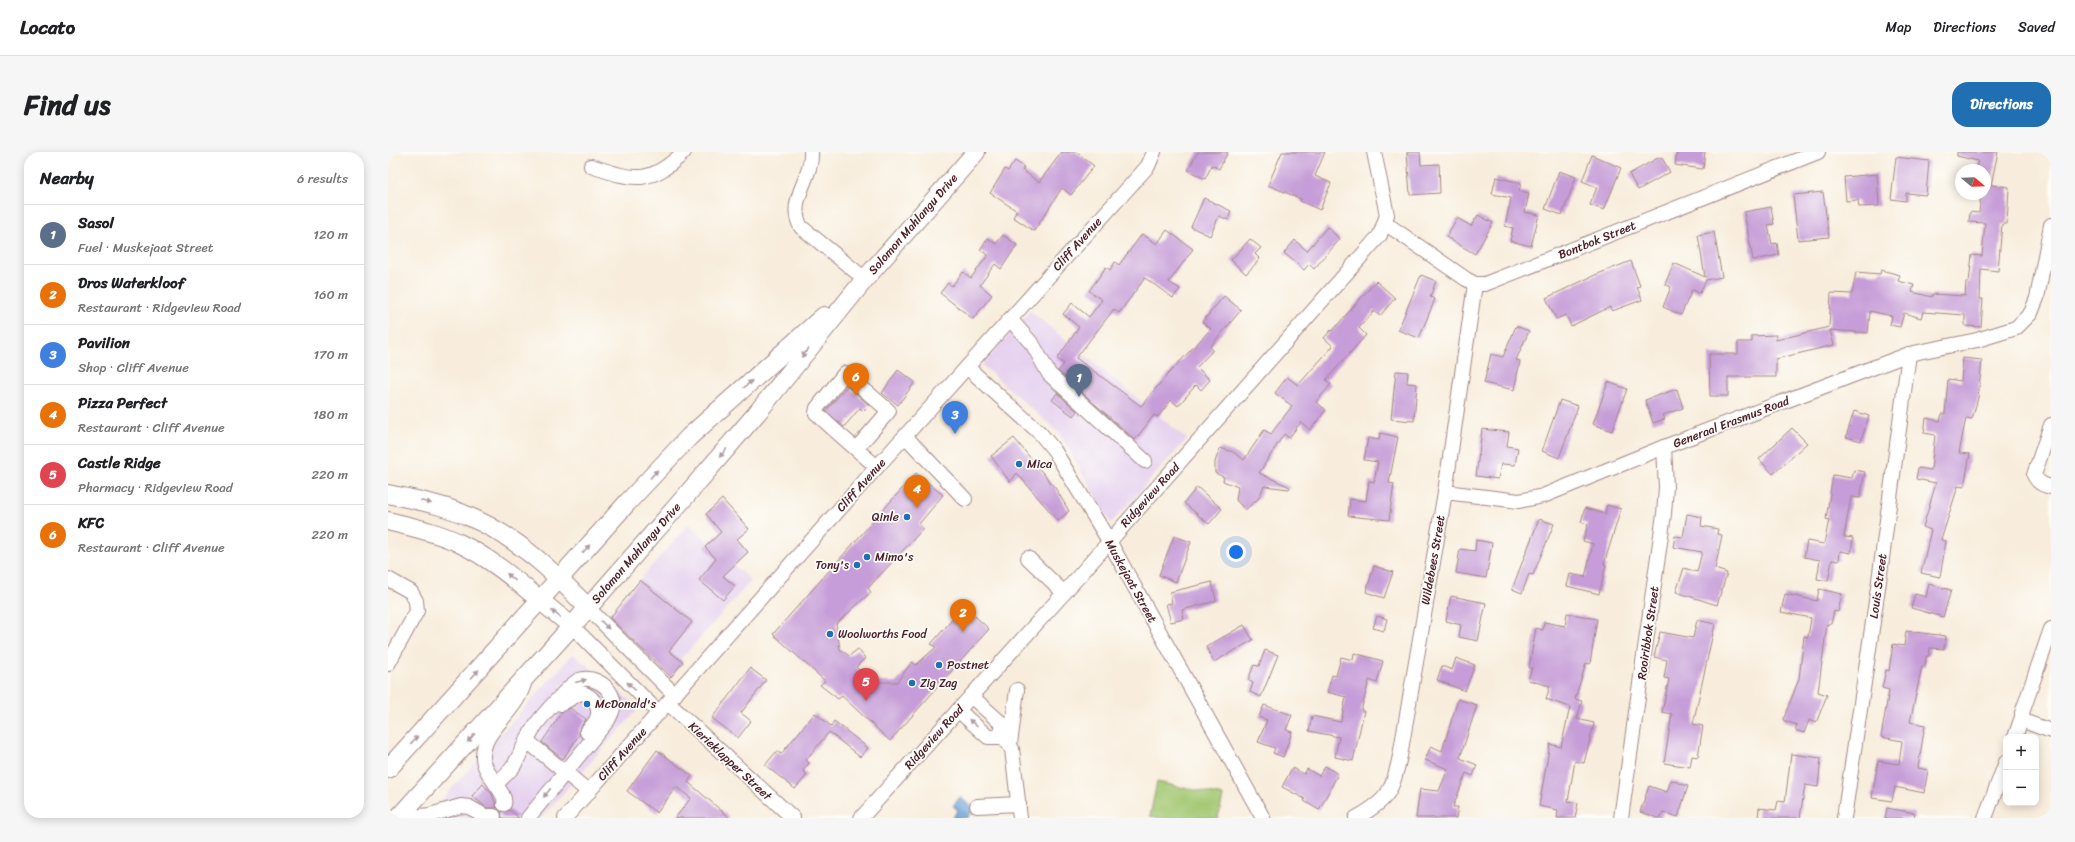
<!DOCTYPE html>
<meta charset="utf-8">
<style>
:root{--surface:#fff;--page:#f6f6f6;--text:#202124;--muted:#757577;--line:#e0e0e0;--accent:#1f6fb2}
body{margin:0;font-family:Sriracha,sans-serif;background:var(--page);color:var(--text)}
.controls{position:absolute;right:12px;bottom:12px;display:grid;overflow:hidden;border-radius:8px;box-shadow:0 2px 10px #0003}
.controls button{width:36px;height:36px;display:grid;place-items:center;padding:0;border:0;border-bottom:1px solid var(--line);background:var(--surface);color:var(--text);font:20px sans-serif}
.compass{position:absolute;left:1567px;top:12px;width:36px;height:36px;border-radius:50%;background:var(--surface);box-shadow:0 2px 10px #0003;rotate:109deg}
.you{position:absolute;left:848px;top:400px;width:14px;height:14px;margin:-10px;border:3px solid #fff;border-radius:50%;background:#1a73e8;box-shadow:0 0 0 6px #1a73e833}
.badge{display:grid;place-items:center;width:26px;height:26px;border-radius:50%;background:var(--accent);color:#fff;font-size:13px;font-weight:700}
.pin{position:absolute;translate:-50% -33px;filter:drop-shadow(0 1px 2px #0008)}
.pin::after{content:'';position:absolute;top:21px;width:14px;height:12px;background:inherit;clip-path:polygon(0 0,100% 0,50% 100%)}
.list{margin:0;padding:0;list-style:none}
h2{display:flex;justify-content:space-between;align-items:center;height:52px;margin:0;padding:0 16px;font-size:17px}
h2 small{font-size:13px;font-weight:400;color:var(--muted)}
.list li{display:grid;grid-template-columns:26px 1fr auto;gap:12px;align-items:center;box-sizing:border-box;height:60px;padding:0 16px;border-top:1px solid var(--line)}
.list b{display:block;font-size:15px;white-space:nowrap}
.list p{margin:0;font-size:13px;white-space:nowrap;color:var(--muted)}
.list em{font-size:13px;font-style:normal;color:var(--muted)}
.map{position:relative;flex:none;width:1663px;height:666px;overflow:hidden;border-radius:16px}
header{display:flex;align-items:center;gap:24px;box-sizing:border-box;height:56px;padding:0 20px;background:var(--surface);border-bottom:1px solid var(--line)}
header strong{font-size:19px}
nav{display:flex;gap:22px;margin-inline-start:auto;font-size:14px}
.intro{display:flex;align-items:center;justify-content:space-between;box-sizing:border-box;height:96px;padding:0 24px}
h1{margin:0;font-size:28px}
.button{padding:10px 18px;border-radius:16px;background:var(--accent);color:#fff;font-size:14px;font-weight:700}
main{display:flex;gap:24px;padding:0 24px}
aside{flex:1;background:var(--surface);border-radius:16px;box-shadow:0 2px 10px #0003}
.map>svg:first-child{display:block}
.built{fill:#e6d2f0}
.green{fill:#a3c872;stroke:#76744e}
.water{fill:url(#water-ripples);stroke:#5a6081}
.building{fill:#c69dd8}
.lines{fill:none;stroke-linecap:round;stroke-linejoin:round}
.minor-casing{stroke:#a18684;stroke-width:16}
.major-casing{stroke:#a18684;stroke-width:20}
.minor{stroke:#fff;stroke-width:14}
.major{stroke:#fff;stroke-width:18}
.oneway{fill:#ae9aa0}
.poi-dot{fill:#1f6fb2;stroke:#fdfcf7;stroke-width:1.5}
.labels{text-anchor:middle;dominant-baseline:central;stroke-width:3.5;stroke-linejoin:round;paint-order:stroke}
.street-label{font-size:12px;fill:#4a1f2b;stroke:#fdfcf7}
.poi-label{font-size:12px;fill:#4a1f2b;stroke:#fdfcf7;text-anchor:start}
</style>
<header>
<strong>Locato</strong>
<nav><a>Map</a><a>Directions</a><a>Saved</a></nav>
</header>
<div class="intro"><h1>Find us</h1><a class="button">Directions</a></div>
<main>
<aside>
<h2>Nearby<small>6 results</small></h2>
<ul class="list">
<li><span class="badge" style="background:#5c6f8a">1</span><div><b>Sasol</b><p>Fuel · Muskejaat Street</p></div><em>120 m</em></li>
<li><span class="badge" style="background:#e8710a">2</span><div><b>Dros Waterkloof</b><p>Restaurant · Ridgeview Road</p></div><em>160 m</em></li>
<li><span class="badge" style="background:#3f7fe0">3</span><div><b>Pavilion</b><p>Shop · Cliff Avenue</p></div><em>170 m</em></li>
<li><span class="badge" style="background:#e8710a">4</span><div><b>Pizza Perfect</b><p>Restaurant · Cliff Avenue</p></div><em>180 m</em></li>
<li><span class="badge" style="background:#e0444e">5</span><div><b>Castle Ridge</b><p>Pharmacy · Ridgeview Road</p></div><em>220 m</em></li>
<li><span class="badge" style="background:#e8710a">6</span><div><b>KFC</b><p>Restaurant · Cliff Avenue</p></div><em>220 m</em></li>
</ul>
</aside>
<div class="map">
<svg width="1663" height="666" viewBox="0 0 1663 666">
<defs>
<pattern id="water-ripples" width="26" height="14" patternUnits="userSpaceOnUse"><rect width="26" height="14" fill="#6aa0d7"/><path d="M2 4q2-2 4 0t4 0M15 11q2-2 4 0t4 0" fill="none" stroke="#5982af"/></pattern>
</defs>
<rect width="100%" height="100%" fill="#fdfcf7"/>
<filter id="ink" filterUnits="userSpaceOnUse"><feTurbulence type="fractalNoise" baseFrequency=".025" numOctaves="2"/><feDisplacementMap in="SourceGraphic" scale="8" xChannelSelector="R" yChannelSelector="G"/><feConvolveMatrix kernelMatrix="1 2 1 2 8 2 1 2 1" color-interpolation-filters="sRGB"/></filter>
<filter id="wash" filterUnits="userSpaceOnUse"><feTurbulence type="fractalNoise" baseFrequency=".012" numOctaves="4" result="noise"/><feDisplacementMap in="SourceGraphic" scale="16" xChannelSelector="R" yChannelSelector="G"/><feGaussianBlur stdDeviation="0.9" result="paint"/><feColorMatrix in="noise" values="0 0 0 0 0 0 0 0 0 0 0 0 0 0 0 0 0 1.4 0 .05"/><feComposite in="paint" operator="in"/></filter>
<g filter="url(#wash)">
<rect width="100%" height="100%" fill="#f8eddc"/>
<g class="built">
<polygon points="642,159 799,287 723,371 671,281 594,213"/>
<polygon points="301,372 363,429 282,519 221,462"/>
<polygon points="185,502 251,556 153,666 37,666"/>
</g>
<polygon class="green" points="769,630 835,644 830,666 774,666 762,664"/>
<polygon class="water" points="572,645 586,657 579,666 564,666 570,658 565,654"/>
<g id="blocks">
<g class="building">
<polygon points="674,0 688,0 706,14 683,43 674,36 646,79 625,65 629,59 602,41 617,17 620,19 627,9 636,15 634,18 651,30"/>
<polygon points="810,0 840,0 831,17 824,13 817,27 800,18"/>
<polygon points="894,0 937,0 927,24 943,31 932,58 912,49 913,47 880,33"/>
<polygon points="1019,0 1032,0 1033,13 1051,12 1052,41 1022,43"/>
<polygon points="1289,0 1317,0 1315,17 1287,13"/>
<polygon points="1569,0 1610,0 1603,33 1621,35 1619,72 1614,72 1610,119 1593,117 1592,147 1595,147 1593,175 1577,174 1577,163 1535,160 1533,166 1516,161 1512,175 1502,173 1504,164 1482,159 1480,181 1442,178 1446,193 1388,207 1388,225 1340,225 1340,244 1322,244 1321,202 1350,202 1350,190 1364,190 1364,184 1388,183 1388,188 1441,175 1443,141 1464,142 1468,120 1492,122 1493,118 1512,123 1510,129 1526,133 1524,140 1544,145 1544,142 1577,144 1578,130 1581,130 1584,103 1594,104 1597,71 1581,70 1582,60 1591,61 1593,42 1597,42 1597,18 1587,18 1590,9 1569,4"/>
<polygon points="1204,3 1233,16 1216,58 1202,53 1209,35 1194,29"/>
<polygon points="1508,5 1541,9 1538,43 1518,41 1518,49 1503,47"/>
<polygon points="1270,6 1274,6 1282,20 1250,38 1241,22"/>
<polygon points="1171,19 1188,25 1174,63 1157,57"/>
<polygon points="1489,22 1491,54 1471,55 1470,48 1458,49 1456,25"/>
<polygon points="1108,25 1133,31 1131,39 1141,41 1137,60 1151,63 1143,94 1122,89 1125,76 1117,74 1123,46 1104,42"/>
<polygon points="1435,40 1441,85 1410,88 1405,43"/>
<polygon points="816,46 843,59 840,68 831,64 822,84 803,75"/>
<polygon points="1383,55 1386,72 1380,73 1384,92 1389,91 1391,103 1365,108 1356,60"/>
<polygon points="1090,63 1105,71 1087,102 1058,85 1069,66 1083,74"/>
<polygon points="939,75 952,87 926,117 921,112 916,118 896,101 907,88 919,99"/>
<polygon points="779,78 805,97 781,130 792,137 785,146 757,126 731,161 726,157 688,206 753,254 779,223 823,177 814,170 836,144 853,158 822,195 825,198 809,215 822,228 813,238 808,233 790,254 783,248 770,265 766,263 747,288 670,219 676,212 669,207 691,175 675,162 684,151 701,165 714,148 701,139 718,115 722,118 727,110 731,113 754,82 769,92"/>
<polygon points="1326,80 1334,125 1318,128 1312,141 1304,138 1293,163 1275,155 1283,135 1277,132 1286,111 1317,125 1310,83"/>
<polygon points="615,83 629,93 613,117 607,112 592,133 604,143 585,167 552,141 560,131 564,134 575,120 583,126 600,103 592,98 600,86 608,92"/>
<polygon points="862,87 873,96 867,102 872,107 858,122 843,108"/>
<polygon points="1243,109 1252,134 1249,135 1254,148 1224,159 1222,155 1183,174 1178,163 1168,167 1158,146 1207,123"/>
<polygon points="1033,123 1048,129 1042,145 1047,147 1031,186 1010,178"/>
<polygon points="988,129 1007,146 992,164 986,159 971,176 978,183 938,228 943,232 928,250 938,258 922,278 913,270 901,286 896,282 871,321 902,335 901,337 876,334 871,346 857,358 848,348 850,335 835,329 836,325 827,321 827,310 832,296 845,300 856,308 876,278 883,282 904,254 887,241 899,225 910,233 945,194 936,186 943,178 944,179"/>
<polygon points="1128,174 1141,179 1128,208 1132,209 1126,238 1096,231 1103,202 1115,205"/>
<polygon points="1575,206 1594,208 1590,246 1584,267 1578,266 1571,301 1582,302 1576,335 1570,334 1553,388 1558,389 1552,425 1533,421 1543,378 1535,375 1548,331 1528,327 1530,316 1543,318 1547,283 1536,281 1538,266 1552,269 1554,262 1557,262 1560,227 1573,229"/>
<polygon points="510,218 527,230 510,253 494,241"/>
<polygon points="1008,219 1020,220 1019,231 1029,232 1026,269 1003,267"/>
<polygon points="1220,230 1239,237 1224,279 1205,272"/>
<polygon points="459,234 481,253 475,259 472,256 456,275 438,259"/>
<polygon points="1289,237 1295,256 1275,263 1277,267 1265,271 1257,248"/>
<polygon points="669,241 689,259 685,264 664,248"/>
<polygon points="1172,248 1190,254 1171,306 1154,299"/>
<polygon points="1466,259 1481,264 1473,289 1458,285"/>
<polygon points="1404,276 1419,291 1385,322 1371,307"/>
<polygon points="1094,277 1121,280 1119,294 1130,296 1127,313 1113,312 1110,327 1088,324"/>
<polygon points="992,281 1010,285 1001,331 1006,332 1001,368 960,364 962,347 978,349 981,329 986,330 990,310 976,308 980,286 991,288"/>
<polygon points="626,286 668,337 681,359 670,369 629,321 622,330 603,304"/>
<polygon points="1466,318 1477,320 1472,346 1463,345 1456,385 1465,386 1463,401 1452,399 1451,409 1444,408 1440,429 1429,427 1432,408 1416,405 1419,389 1436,392 1441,368 1438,367 1445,323 1464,326"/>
<polygon points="528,321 555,343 531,372 535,377 480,436 483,440 448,472 452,497 461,504 470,497 477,506 468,515 483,530 509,530 524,510 528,513 548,495 543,492 576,454 601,477 502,589 454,544 450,547 432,533 437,529 385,482"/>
<polygon points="809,335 834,357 821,372 796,351"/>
<polygon points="334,347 361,377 349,387 360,400 335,424 347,434 335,448 311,428 328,407 317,395 333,380 318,362"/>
<polygon points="1219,353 1233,357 1216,412 1218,413 1211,442 1179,434 1182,422 1197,425 1205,392 1195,389 1200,372 1193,370 1197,356 1217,362"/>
<polygon points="1299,362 1314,365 1313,374 1330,377 1329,382 1334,383 1327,417 1339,421 1329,453 1288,440 1296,416 1309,420 1314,400 1285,395 1287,384 1295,385"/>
<polygon points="1151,367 1166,372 1145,423 1141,422 1134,441 1124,437"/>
<polygon points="786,384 803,390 788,430 771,423"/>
<polygon points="1088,388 1104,391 1098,426 1068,421 1072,397 1087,399"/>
<polygon points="986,414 1005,420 996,446 978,440"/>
<polygon points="252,428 304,470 281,499 295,510 283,525 222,466"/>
<polygon points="824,430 828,449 794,458 796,467 783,470 778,452 784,451 782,440"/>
<polygon points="1541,432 1563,438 1555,465 1523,456 1527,442 1538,445"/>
<polygon points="1431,437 1454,442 1450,460 1446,459 1443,472 1439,472 1430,540 1439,543 1428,571 1421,568 1416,581 1407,578 1409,573 1395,568 1411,527 1416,484 1420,485 1423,466 1393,460 1397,442 1429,449"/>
<polygon points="1063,444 1098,451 1090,489 1071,485 1073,473 1058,469"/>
<polygon points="1179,461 1209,467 1202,512 1198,511 1187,547 1194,549 1189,567 1206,571 1196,611 1187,609 1180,649 1190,651 1187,666 1169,666 1170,658 1151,654 1162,592 1173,595 1182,555 1158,547 1162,534 1140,528 1144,516 1141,516 1148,476 1155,478 1156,470 1177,474"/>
<polygon points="989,464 999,467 996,479 985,476"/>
<polygon points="1309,468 1327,472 1305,572 1315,574 1310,605 1304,604 1302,615 1276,611 1284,562 1274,560 1281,527 1276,526 1279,508 1266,505 1272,480 1305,486"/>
<polygon points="856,473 865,488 826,510 818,495"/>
<polygon points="1518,479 1558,484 1556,497 1542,496 1541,504 1538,504 1537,514 1534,514 1522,570 1537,573 1530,616 1540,618 1536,641 1507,635 1504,649 1484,646 1490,609 1511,612 1514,589 1493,585 1501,538 1494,536 1498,518 1501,519 1505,492 1516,494"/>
<polygon points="877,498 890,503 873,545 862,540 865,531 860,528 866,513 871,514"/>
<polygon points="966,501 995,509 989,531 981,528 973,559 976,559 965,609 947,605 951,585 921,579 924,564 953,570 958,545 939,540 944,523 948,524 953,505 965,508"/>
<polygon points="1068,506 1087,513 1077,539 1049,528 1054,514 1064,518"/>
<polygon points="362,516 378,528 353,561 363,569 350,586 324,566"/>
<polygon points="1070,547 1089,553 1072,606 1089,613 1085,624 1078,621 1065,655 1070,655 1068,666 1028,666 1032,637 1051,639 1060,617 1037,608 1043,594 1054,599"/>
<polygon points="876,553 904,563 898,578 904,580 895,605 885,601 887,596 870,590 879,568 871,565"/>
<polygon points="182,556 198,567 191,578 191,583 175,607 154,590 174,560"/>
<polygon points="427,561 443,574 446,569 480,596 472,605 441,580 418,608 421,611 415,619 419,623 407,637 377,613 389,599 393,602"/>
<polygon points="269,598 304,624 300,630 342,666 287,666 303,646 288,635 269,661 239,639"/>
<polygon points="1403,602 1433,606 1430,635 1417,633 1412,666 1370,666 1371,656 1388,658 1390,649 1397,650"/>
<polygon points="937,614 950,622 931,658 916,649 917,647 894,635 904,616 916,622 919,617 931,624"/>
<polygon points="1283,628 1300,634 1290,665 1275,660 1273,666 1269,666 1252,660 1261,634 1279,640"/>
<polygon points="95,632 104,642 109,656 99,656 84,644"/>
<polygon points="1499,656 1527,661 1526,666 1497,666"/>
<polygon points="122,658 131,666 114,666 113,660"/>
</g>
</g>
</g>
<g filter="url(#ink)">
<use href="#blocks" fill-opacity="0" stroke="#a18684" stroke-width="1"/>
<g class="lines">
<defs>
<g id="minor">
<path d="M423,0c2,26 -25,49 -10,75l64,52"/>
<path d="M203,14c43,14 58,20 93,-14"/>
<polyline points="997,71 1078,127 1087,132 1097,132 1430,0"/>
<polyline points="622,167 645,193 661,222 757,309"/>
<polyline points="579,215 652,281 666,298 721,389 875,666"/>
<path d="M1663,273l-17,50c4,8 9,10 17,12"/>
<polyline points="517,284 577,347"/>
<path d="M468,297l33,-38 -44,-38 -28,35 -1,5c20,19 40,36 61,54"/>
<polyline points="1057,340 1131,349 1155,344 1276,295 1521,202 1589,188 1628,176 1643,161 1649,146 1663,73"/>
<polyline points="640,406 676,441"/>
<polyline points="0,427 23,440 28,449 29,459 0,512"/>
<polyline points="200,456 287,543"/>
<polyline points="184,474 271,561"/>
<polyline points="1663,477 1634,561 1635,568 1638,570 1663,579"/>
<polyline points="583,544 612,570 616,585 624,597 632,666"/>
<polyline points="280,551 405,666"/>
<path d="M173,552l19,-11c5,0 8,2 12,6 12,12 5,22 -5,33"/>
<polyline points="570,558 600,585 616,585"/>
<polyline points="1627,585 1634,565"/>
<polyline points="138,588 201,640"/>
<polyline points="622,592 629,538"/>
<path d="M108,632c5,-5 12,-11 17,-17 8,-13 13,-28 22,-41 6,-9 35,-42 44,-46 12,-4 26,3 32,14 5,9 2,17 -3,26l-80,98"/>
<path d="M116,652c4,-10 -20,-29 -21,-46 -1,-21 17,-34 28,-50 6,-7 10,-15 13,-24"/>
<polyline points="589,654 631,652"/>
<polyline points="16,666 42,663 73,654 81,655 97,664 106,664"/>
<polyline points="177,666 489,315 760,14 766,0"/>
<polyline points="473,666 676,441 992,83 999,63 986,0"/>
<path d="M968,666c33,-18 36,-27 44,-62l45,-264 30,-208"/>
<polyline points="1233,666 1276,362 1278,335 1276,295"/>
<polyline points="1456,666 1491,429 1521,202"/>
<polyline points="1597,666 1618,610"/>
</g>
<g id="major">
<path d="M0,342c28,6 57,11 82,23 47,20 84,55 118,91"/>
<path d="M0,369c23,6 49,11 71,22 42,20 76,55 113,83"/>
<polyline points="0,617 239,351 301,285 436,164"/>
<polyline points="10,666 184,474 290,353 369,261 477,127 588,0"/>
</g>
</defs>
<use href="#minor" class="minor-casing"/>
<use href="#major" class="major-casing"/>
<use href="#minor" class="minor"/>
<use href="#major" class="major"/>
</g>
<defs><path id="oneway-solid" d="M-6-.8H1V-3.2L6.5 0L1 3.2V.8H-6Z"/></defs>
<g class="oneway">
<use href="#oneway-solid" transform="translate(417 201) rotate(129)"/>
<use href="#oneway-solid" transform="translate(360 232) rotate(-42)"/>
<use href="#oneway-solid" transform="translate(335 301) rotate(131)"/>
<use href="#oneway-solid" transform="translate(266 322) rotate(-47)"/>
<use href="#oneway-solid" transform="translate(38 350) rotate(15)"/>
<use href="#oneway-solid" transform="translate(198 397) rotate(-48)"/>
<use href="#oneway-solid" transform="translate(123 425) rotate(-139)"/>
<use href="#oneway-solid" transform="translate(168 462) rotate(-143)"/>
<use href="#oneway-solid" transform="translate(217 473) rotate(45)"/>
<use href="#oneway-solid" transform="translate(87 522) rotate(-48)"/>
<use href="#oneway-solid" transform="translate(193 529) rotate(-15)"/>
<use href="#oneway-solid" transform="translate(243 534) rotate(-135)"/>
<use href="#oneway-solid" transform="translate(585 571) rotate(-139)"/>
<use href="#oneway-solid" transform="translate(83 586) rotate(132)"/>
<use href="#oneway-solid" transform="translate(26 588) rotate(-47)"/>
<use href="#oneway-solid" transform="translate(159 641) rotate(128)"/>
</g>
</g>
<g class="poi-dot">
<circle cx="631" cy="312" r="4"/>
<circle cx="519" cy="365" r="4"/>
<circle cx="479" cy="405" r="4"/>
<circle cx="469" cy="413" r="4"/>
<circle cx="442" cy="482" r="4"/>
<circle cx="551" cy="513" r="4"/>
<circle cx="524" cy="531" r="4"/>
<circle cx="199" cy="552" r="4"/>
</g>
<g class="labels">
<g class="street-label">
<text transform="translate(525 72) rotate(-49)">Solomon Mahlangu Drive</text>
<text transform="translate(1209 88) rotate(-22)">Bontbok Street</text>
<text transform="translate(689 92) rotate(-48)">Cliff Avenue</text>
<text transform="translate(1343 270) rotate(-21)">Generaal Erasmus Road</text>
<text transform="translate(473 333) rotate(-48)">Cliff Avenue</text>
<text transform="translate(762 343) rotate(-48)">Ridgeview Road</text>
<text transform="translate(248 401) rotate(-49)">Solomon Mahlangu Drive</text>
<text transform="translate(1045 408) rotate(-80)">Wildebees Street</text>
<text transform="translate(743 429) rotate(61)">Muskejaat Street</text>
<text transform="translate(1490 434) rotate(-82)">Louis Street</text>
<text transform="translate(1260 481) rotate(-82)">Rooiribbok Street</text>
<text transform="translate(546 585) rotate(-48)">Ridgeview Road</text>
<text transform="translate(234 602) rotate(-48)">Cliff Avenue</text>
<text transform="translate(342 609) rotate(43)">Kierieklapper Street</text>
</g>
<g class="poi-label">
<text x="639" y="312">Mica</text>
<text x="511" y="365" text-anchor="end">Qinle</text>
<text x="487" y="405">Mimo's</text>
<text x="461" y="413" text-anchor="end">Tony's</text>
<text x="450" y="482">Woolworths Food</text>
<text x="559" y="513">Postnet</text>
<text x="532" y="531">Zig Zag</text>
<text x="207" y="552">McDonald's</text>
</g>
</g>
</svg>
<div class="controls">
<button>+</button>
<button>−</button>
</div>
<svg class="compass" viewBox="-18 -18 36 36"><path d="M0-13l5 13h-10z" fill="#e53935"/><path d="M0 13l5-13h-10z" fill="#757577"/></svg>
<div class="you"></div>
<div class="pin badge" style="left:691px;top:245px;background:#5c6f8a">1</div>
<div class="pin badge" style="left:575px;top:480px;background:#e8710a">2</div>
<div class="pin badge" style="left:567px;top:282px;background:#3f7fe0">3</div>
<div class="pin badge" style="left:529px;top:356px;background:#e8710a">4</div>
<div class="pin badge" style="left:478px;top:549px;background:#e0444e">5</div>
<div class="pin badge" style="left:468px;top:244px;background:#e8710a">6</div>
</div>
</main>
